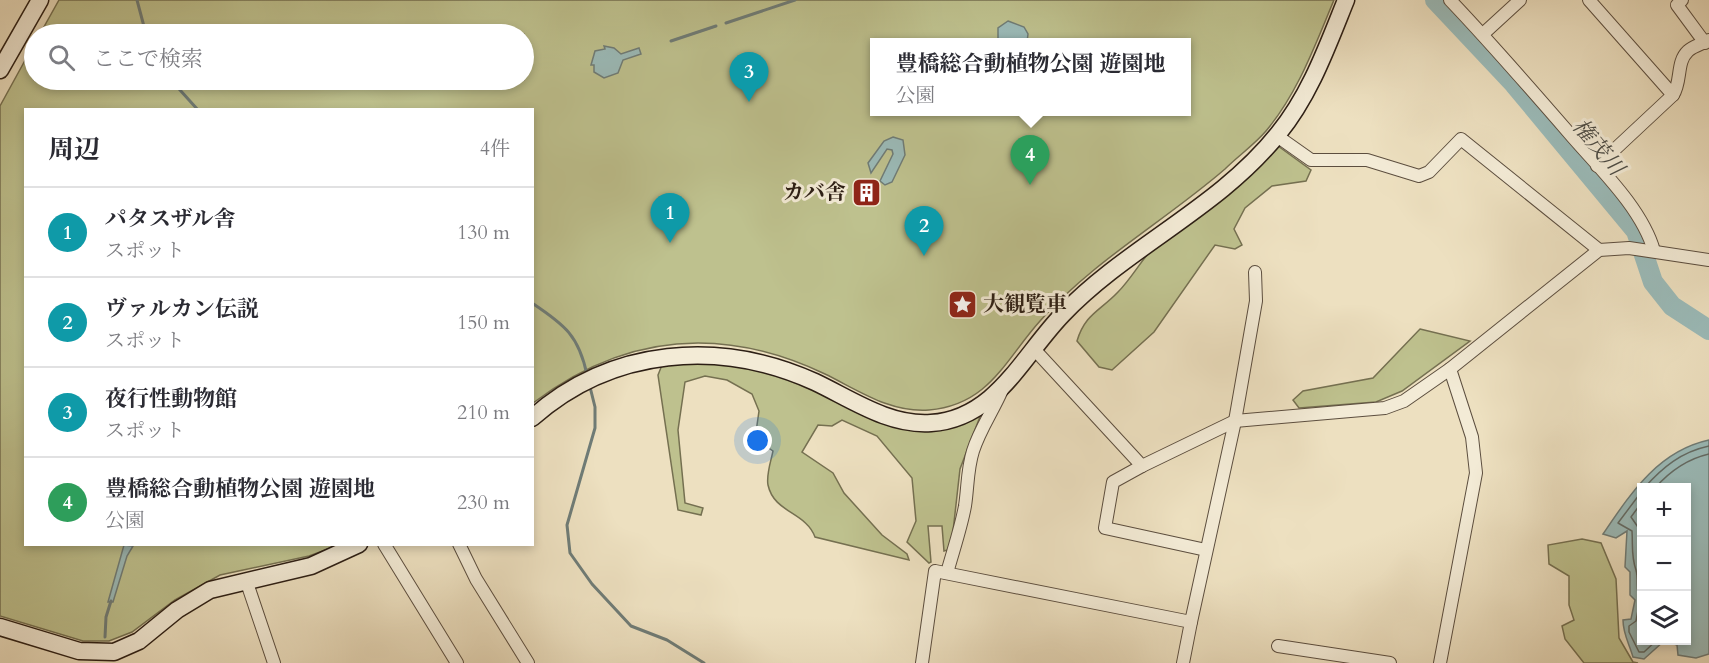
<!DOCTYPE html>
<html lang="ja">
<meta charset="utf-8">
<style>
:root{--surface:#fff;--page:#f7f7f7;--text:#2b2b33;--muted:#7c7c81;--line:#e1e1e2;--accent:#8f2418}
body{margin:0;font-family:Cardo,"Noto Serif JP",serif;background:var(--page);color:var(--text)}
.controls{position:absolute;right:18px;bottom:18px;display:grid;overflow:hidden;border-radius:0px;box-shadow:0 3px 9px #0003}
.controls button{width:54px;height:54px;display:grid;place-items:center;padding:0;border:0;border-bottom:2px solid var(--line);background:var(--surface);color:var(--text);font:30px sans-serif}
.you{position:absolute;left:758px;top:441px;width:21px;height:21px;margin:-15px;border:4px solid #fff;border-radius:50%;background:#1a73e8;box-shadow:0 0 0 9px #1a73e833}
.badge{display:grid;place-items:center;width:39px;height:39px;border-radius:50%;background:var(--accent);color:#fff;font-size:20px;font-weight:700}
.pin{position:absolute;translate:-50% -50px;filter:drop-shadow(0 2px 3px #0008)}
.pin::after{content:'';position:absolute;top:32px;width:21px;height:18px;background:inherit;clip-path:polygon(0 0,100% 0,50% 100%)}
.popup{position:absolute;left:870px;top:38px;width:321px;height:78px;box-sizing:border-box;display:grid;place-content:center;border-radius:0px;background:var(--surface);filter:drop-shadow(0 2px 4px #0005);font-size:20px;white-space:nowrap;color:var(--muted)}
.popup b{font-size:22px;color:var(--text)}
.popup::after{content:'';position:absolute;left:50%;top:100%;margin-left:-12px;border:12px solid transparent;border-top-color:var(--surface)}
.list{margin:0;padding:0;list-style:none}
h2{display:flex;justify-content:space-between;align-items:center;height:78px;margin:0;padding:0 24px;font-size:26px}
h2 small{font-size:20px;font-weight:400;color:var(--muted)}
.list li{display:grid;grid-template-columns:39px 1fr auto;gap:18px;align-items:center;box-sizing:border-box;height:90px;padding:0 24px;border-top:2px solid var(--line)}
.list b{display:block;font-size:22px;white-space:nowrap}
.list p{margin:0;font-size:20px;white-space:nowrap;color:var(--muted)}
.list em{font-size:20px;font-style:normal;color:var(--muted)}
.icon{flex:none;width:33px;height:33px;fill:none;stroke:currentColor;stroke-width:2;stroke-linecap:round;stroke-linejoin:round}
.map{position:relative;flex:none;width:1709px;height:663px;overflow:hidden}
.search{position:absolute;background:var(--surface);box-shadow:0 3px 9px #0003;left:24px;top:24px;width:510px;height:66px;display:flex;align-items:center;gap:15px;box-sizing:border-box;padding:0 21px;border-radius:33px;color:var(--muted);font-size:22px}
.panel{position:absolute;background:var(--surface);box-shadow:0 3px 9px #0003;left:24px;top:108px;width:510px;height:438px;border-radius:0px}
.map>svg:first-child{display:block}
.green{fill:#bec18e;stroke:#757051;stroke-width:1.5;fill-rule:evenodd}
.water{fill:#9bbbb9;stroke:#6f7c77;stroke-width:1.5;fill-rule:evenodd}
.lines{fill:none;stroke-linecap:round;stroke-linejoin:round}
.shore{stroke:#646c66;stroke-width:1.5}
.stream{stroke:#6f7c77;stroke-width:3}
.river{stroke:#9bbbb9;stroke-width:20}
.street-casing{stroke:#5c4e3f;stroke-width:14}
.secondary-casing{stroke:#2c1e14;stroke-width:19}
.street{stroke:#f3ebd6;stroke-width:12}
.secondary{stroke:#f3ebd6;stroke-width:16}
.labels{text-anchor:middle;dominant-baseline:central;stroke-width:6;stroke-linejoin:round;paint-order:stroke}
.poi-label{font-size:21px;font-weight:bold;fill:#2c1e14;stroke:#f3ebd6;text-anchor:end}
.water-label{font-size:22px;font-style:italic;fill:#4d4d46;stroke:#f3ebd6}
</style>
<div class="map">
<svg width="1709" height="663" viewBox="0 0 1709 663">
<rect width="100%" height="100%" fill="#ede0c0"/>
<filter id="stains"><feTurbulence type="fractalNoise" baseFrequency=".00333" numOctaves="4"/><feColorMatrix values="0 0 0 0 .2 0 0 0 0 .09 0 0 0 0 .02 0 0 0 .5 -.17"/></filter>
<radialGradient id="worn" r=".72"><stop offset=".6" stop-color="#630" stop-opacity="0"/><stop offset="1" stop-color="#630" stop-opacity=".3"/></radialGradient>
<g class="green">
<path d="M59,0h1275c-19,45 -36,93 -68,131 -12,14 -28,25 -41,38 -60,52 -132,92 -185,152 -35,39 -51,84 -111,89 -39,3 -71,-20 -104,-36 -103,-49 -201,-40 -292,29l-1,-293h-506v434l313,1 -30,11 -89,19 -45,25 -43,32 -23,9h-26l-83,-25v-510l34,-62v36h490v-46h-484zM874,42h312v70h-312z"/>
<path d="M1278,146l33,24 -5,11 -34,5 -27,22 -11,21 8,16 -7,4 -20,-4 -61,87 -42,38 -13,-3 -22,-26c8,-27 23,-30 41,-49 13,-13 22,-30 35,-44z"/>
<polygon points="1420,329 1470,341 1402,391 1376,402 1299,408 1293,400 1303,391 1373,378"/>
<path d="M673,361l93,7 118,53 97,-7 -21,55 -9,80 -7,2 -2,-25h-14l3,36 -2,1 -22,-21 9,-21 -4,-43 -35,-42 -35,-16 -10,6 -14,-1 -16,27 31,21 11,20 38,42 25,19 2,6 -94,-23c-9,-25 -41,-24 -47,-52 -2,-10 3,-24 5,-34l-18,-12 4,-28 -7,-17 -25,-14 -22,-4 -20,6 -7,48 7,73 18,5 -2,7 -23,-5 -20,-135 4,-10z"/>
<polygon points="1582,539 1601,543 1616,579 1619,638 1633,662 1638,663 1584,663 1565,639 1562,626 1574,620 1569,605 1569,576 1549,564 1548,545"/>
</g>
<g class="water">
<polygon points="1008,21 1024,27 1028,34 1027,42 998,42 998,28"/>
<polygon points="604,46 614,48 621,54 639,48 641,54 623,60 618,73 604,78 594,72 594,65 591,65 595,51 605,49"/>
<polygon points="893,137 903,140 905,155 892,182 885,185 880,181 893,154 892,150 887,149 871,173 868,163 884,141"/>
<path d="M1709,440v214l-13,4 -18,-3 -1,-10 -13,-4 -20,18 -11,-2c-4,-14 -10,-23 -10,-37l8,-1 4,-19 -5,-5v-23l-5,-5 2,-36 -11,7 -13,-4c28,-41 55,-83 106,-94zM1642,488h44v152h-44z"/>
<polygon points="124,545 133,546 127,556 113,602 108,602"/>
</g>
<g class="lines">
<g class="shore">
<path d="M1644,488c19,-21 37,-36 65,-42"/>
<path d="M1655,488c15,-17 32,-29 54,-34"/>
<path d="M1642,491l-24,32 14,8c1,16 -1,25 4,39 3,11 -1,19 4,30l-4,21 -7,5v6l10,20h5l13,-12"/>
<polyline points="1642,502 1631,517 1640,530 1639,561 1642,564"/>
</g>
<g class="stream">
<polyline points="137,0 146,34"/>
<polyline points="726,23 795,0"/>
<polyline points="671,41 716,26"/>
<polyline points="171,80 198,110"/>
<path d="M532,303c33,22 47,33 55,72"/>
<polyline points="590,387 595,407 595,428 567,525 570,553 592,584 631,626 667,640 704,663"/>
<polyline points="105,637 106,617 111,601"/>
</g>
<polyline class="river" points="1435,0 1514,84 1636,231 1653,282 1672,306 1709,330"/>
<defs>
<g id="street">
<path d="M1450,0c41,43 80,88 119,133 29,34 73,75 85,118"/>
<polyline points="1589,0 1673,95"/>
<polyline points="1682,0 1677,5 1705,43"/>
<polyline points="1483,34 1520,0"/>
<polyline points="1277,136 1311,160 1367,160 1419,176 1429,172 1461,139 1599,250"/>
<path d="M1597,166l76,-71c9,-14 3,-33 15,-44 5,-5 14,-7 21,-11"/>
<polyline points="1034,349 1142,466 1235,421 1385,408 1404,401 1450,369 1599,250 1629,248 1709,260"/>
<polyline points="1142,466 1113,482 1105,528 1206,550"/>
<polyline points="384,544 457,663"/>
<polyline points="459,544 476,579 528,663"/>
<path d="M947,573c6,-22 14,-45 18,-67 3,-19 2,-36 8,-55 7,-22 20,-40 29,-61"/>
<polyline points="246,580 274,663"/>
<polyline points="1278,646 1390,663"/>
<polyline points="922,663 935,571 1191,622 1235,421 1256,301 1255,272"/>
<polyline points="1183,663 1191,622"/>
<polyline points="1440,663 1476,473 1472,437 1450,369"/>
</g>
<g id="secondary">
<polyline points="0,70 40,0"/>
<path d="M532,418c80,-71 188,-79 283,-36 36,17 74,44 116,41 65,-4 92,-68 132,-109 64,-67 156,-106 215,-180 32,-39 49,-87 68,-134"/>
<polyline points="0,627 79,651 114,652 139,641 177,610 210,590 311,566 359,544"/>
</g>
</defs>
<use href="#street" class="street-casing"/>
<use href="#secondary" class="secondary-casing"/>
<use href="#street" class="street"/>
<use href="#secondary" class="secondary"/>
</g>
<defs>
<symbol id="building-square" viewBox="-11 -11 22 22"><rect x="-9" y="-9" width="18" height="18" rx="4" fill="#8f2418" stroke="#f3ebd6"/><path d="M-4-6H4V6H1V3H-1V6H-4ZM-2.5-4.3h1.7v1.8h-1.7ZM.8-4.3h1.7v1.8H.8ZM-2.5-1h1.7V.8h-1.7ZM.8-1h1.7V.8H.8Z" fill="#fff"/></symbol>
<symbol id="sight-square" viewBox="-11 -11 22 22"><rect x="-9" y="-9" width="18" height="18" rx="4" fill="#8f2418" stroke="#f3ebd6"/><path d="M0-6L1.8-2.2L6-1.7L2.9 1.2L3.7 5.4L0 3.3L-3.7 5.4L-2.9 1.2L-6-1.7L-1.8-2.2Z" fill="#fff"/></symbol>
</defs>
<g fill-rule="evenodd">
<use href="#building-square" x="850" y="176" width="33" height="33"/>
<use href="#sight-square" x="946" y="288" width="33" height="33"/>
</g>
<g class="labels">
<g class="poi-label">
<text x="846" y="192">カバ舎</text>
<text x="983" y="304" text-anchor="start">大観覧車</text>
</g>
<g class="water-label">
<text transform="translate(1598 147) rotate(50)">権茂川</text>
</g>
</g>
<rect width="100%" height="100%" filter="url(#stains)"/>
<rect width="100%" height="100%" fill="url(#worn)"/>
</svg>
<div class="controls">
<button>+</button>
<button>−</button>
<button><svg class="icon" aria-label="layers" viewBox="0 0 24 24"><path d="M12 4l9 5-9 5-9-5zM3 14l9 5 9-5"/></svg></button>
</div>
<div class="you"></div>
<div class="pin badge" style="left:670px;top:243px;background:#0f9aa8">1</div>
<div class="pin badge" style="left:924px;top:256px;background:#0f9aa8">2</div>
<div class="pin badge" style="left:749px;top:102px;background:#0f9aa8">3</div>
<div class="pin badge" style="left:1030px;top:185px;background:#2e9e5b">4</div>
<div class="popup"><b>豊橋総合動植物公園 遊園地</b>公園</div>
<div class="search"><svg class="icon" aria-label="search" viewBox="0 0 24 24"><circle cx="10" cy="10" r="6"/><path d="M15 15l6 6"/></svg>ここで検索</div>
<section class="panel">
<h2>周辺<small>4件</small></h2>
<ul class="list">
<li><span class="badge" style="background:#0f9aa8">1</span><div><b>パタスザル舎</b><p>スポット</p></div><em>130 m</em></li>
<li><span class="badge" style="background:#0f9aa8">2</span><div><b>ヴァルカン伝説</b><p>スポット</p></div><em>150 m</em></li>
<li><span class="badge" style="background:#0f9aa8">3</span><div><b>夜行性動物館</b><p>スポット</p></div><em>210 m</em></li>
<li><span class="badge" style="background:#2e9e5b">4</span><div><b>豊橋総合動植物公園 遊園地</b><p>公園</p></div><em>230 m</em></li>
</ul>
</section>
</div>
